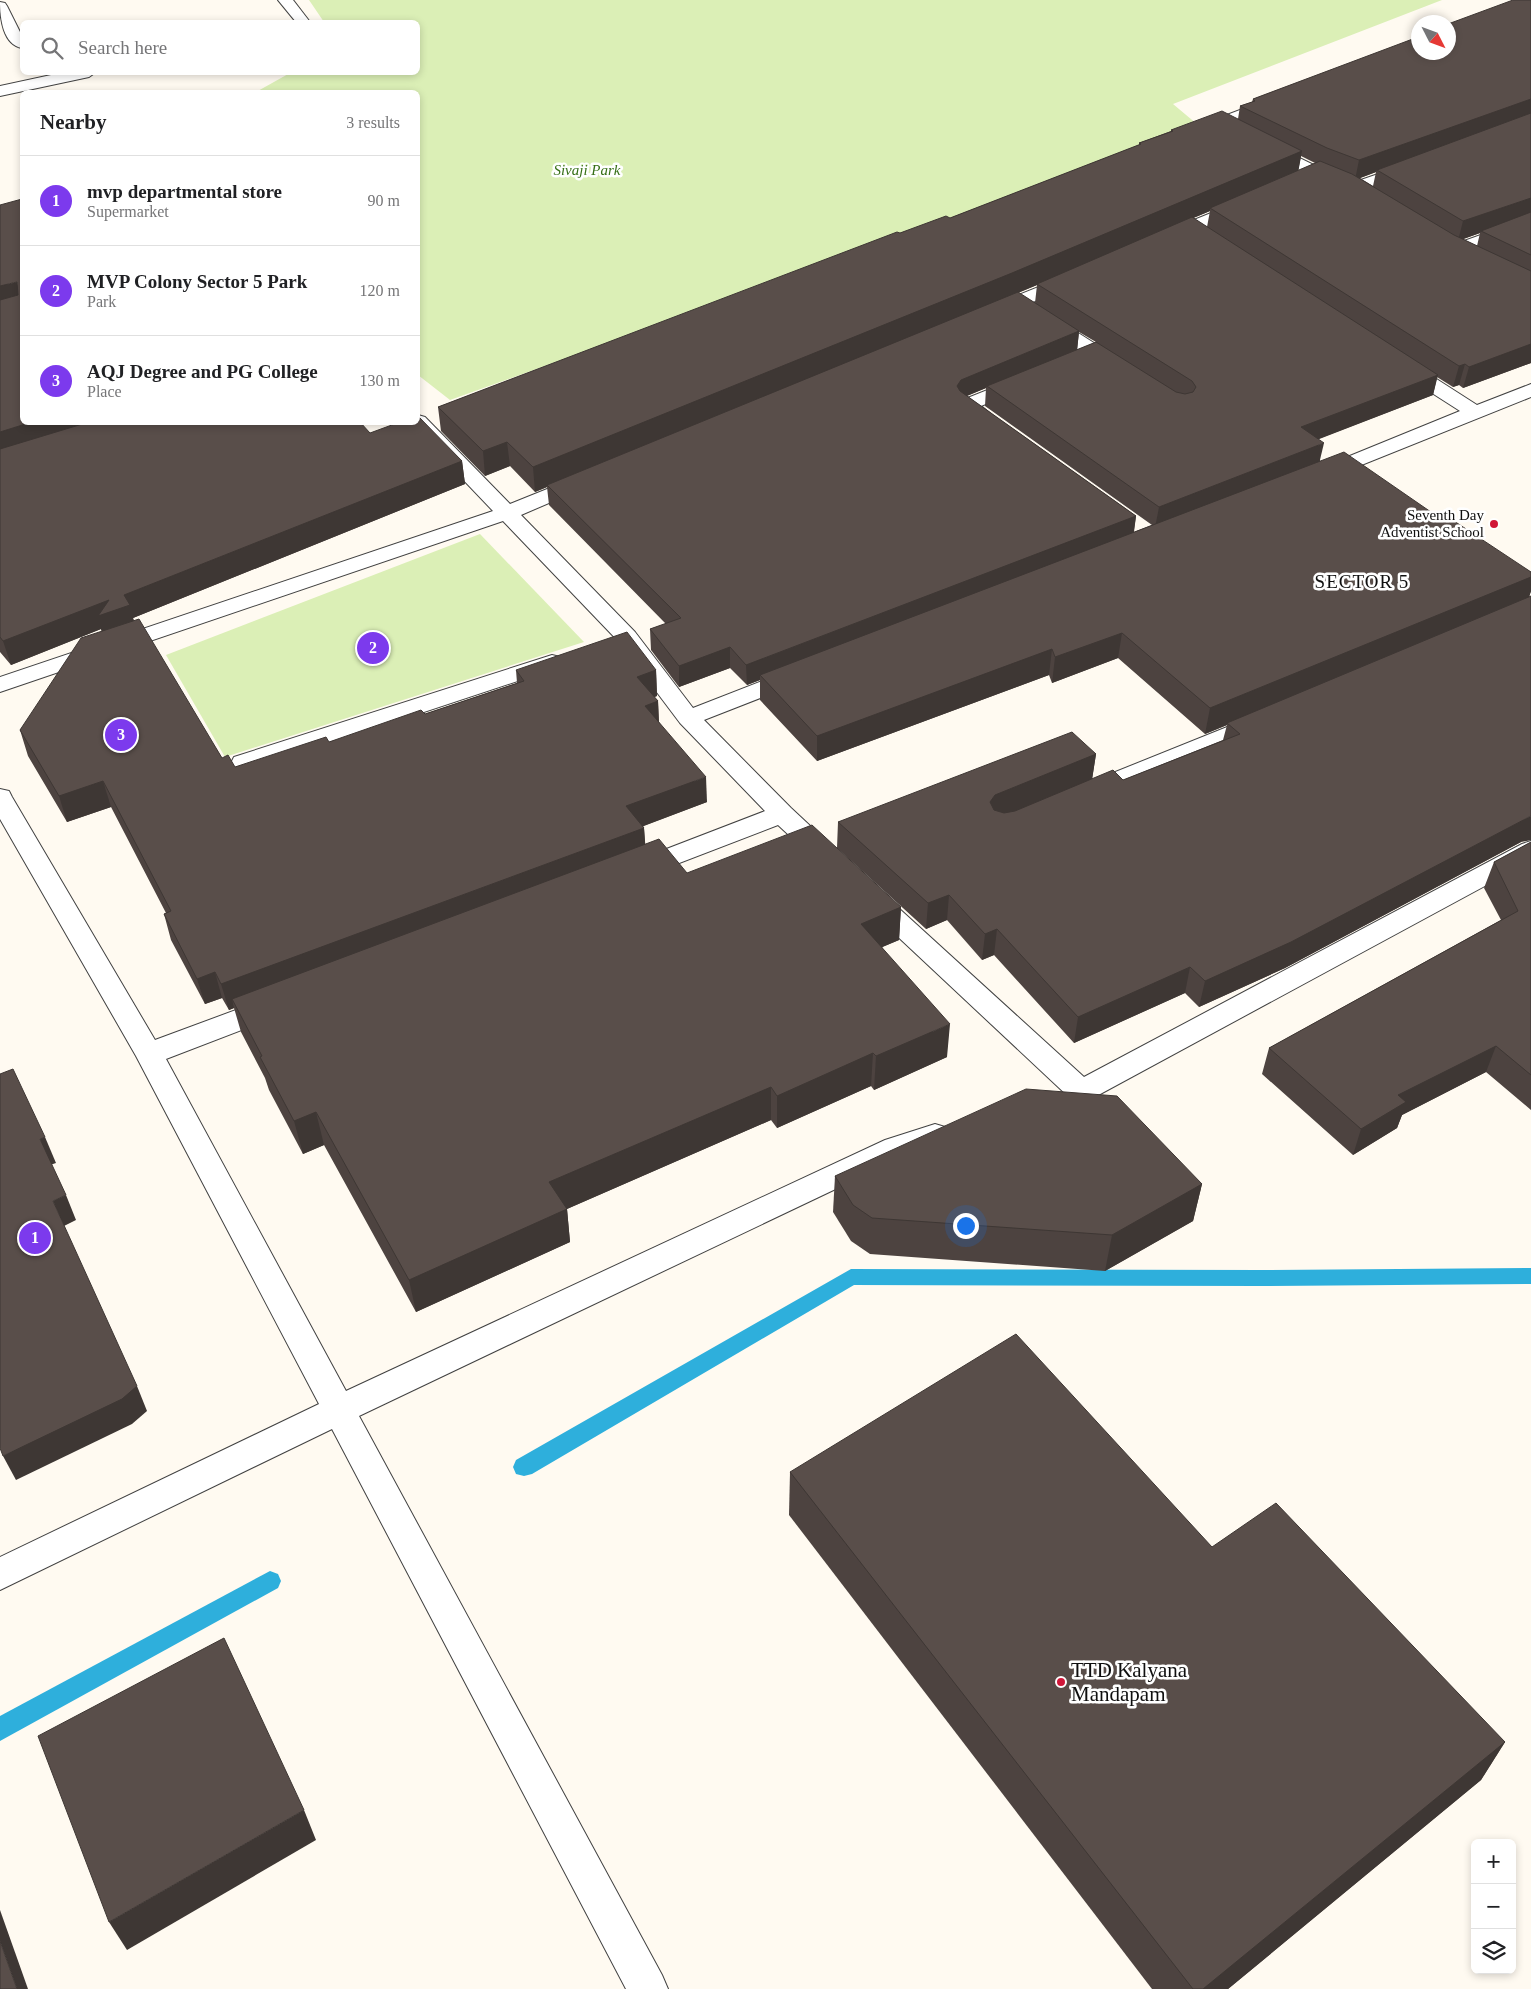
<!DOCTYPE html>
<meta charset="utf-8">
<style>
:root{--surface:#fff;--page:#f2f2f2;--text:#202124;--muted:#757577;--line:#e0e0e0;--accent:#7c3aed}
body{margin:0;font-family:Georgia,serif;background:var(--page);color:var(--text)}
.controls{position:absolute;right:15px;bottom:15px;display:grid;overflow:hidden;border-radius:8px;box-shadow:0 2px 8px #0003}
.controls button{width:45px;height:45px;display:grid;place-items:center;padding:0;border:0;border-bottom:1px solid var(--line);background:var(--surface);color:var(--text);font:25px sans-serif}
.compass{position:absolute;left:1411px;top:15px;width:45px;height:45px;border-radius:50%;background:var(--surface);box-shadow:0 2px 8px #0003;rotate:132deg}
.you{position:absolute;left:965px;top:1225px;width:18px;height:18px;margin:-12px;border:4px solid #fff;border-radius:50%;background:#1a73e8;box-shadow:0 0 0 8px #1a73e833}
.badge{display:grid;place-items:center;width:32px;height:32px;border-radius:50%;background:var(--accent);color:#fff;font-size:16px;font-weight:700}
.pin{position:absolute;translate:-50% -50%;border:2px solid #fff;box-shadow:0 1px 5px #0006}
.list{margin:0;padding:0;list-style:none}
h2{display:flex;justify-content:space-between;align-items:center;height:65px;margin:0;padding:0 20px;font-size:21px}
h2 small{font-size:16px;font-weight:400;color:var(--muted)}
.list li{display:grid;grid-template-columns:32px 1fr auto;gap:15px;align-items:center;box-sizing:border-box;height:90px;padding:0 20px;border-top:1px solid var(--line)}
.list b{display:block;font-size:19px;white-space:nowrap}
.list p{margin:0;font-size:16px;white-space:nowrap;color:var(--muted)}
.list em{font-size:16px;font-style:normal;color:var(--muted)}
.icon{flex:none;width:28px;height:28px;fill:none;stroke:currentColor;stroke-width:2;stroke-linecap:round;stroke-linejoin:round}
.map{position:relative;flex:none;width:1531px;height:1989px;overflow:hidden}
.search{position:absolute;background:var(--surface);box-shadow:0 2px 8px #0003;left:20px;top:20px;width:400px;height:55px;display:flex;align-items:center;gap:12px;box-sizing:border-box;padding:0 18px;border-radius:8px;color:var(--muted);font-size:19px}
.panel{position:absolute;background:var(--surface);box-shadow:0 2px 8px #0003;left:20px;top:90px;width:400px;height:335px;border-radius:8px}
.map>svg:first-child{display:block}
.green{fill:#dbefb6}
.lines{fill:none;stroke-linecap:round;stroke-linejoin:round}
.stream{fill:#2eafdc;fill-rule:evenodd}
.minor-casing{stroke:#424242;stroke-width:2}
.minor{fill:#fff;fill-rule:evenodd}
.wall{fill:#4d4340;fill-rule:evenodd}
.shaded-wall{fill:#3e3734}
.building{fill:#594e4a;stroke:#3e3734}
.poi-dot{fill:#d01739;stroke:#fff;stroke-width:2}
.labels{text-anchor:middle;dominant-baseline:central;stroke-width:5;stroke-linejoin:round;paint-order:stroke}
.far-park-label{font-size:15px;font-style:italic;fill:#366f17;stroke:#fff}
.far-poi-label{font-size:15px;fill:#0f0f0f;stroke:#fff;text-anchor:end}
.neighbourhood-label{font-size:19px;letter-spacing:1px;fill:#0f0f0f;stroke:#fff}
.near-poi-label{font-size:21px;fill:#0f0f0f;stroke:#fff;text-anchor:start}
</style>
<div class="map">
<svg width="1531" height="1989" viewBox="0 0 1531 1989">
<rect width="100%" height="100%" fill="#fffaf1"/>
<g class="green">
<polygon points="309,0 1442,0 1173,104 1204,130 450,400 418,375 418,92 256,92 290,73 418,72 418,22 324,22"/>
<polygon points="480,534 584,642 225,757 166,655"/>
</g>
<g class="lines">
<g class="stream">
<polygon points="1531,1268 1531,1284 1261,1286 854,1285 532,1474 524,1476 516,1474 513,1467 516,1460 851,1269 1261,1270"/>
<polygon points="270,1571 278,1574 281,1581 278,1588 0,1741 0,1716"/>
</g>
<defs>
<g id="minor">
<polygon points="278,0 293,0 310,22 296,22"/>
<path d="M0,2l5,1 2,3 15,30v12c-19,-3 -22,-30 -22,-46z"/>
<polygon points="65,72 96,72 89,77 0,96 0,86"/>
<polygon points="1274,97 1280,99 1282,102 1280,105 1230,124 1322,169 1324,173 1322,177 1310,177 1211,127 1209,124 1211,121"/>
<polygon points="1410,163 1416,164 1418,168 1416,172 1355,193 1327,184 1325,180 1327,176 1333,175 1355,182"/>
<polygon points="1243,200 1249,201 1252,205 1249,209 1174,241 1168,242 1162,241 1159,237 1162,233"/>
<polygon points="1531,217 1531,228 1462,254 1456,255 1450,254 1447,250 1450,246"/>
<polygon points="1071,274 1077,275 1080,279 1077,283 1000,316 993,318 986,316 984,312 986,308"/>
<polygon points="1046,315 1053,317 1124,362 1127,366 1124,370 1117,372 1110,370 1039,325 1037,321 1039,317"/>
<polygon points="1403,360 1410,362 1477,405 1531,384 1531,397 1349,470 1342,472 1335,470 1332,466 1335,462 1460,411 1396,370 1393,366 1396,362"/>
<path d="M1020,377l7,2 3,4 -3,4 -46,19 18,15 -3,4c-14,4 -31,-9 -39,-20l3,-4z"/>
<polygon points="418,415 425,417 510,504 577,477 584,475 591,477 594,481 591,485 521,515 635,632 693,708 788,671 796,669 804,671 808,676 804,681 704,720 791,808 836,850 840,856 836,862 827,865 818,862 778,825 648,875 639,878 630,875 626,869 630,863 765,811 680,723 619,642 503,521 0,692 0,677 493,511 411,425 409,422 418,422"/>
<polygon points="552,655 560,657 564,662 560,667 252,769 243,771 234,769 231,763 234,757"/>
<polygon points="1257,715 1265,717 1269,722 1265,727 1096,799 1087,801 1078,799 1075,793 1078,787"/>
<polygon points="0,789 9,791 12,797 155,1040 263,1000 273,997 283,1000 287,1007 283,1014 166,1059 346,1391 885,1140 935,1124 945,1127 950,1135 945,1143 905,1156 359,1416 662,1975 668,1989 626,1989 332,1429 0,1590 0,1557 319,1404 136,1056 0,819"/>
<polygon points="1531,841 1531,861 1091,1099 1081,1102 1071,1099 864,905 860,899 864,893 873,890 882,893 1084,1077 1522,844"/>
</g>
</defs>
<use href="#minor" class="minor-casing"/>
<use href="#minor" class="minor"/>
</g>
<g class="wall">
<path d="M1531,0v363l-68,25 -4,-3 -6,2 -16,-10 -4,18 -115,44 2,22 124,60 87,51v19l-2,6 -8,245 -236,126 -86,39 -14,-14 -111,50 -80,-88 -12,5 -35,-40 -21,9 -89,-81 1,-26 258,-68 -4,25 31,1 100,-40 4,-15 -22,9 -87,-76 -66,25 -3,-8 -232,86 -57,-61v-20l-13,5 -17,-17 -51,19 -28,-37 -1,-21 16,-5 -117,-119 -2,-18 -12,5 -25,-26 -25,10 -44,-45 -3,-24 462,-174 50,-15 189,-73v-2l32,-12v-1l67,-11 2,-13 12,-4 1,-3zM1301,156l14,7 -17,8zM1376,172l-3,14 -13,-8zM1210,211l-3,16 -14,-9zM1480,233l-3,13 -14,-7zM1037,285l-2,18 -17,-10zM1079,332l17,10 -19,8zM986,388l-1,18 167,119 -18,7 2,-16 -169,-120z"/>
<polygon points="0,205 22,422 370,433 462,461 465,484 133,618 134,621 222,758 235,767 329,742 425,714 517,683 516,670 656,670 657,696 654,697 658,701 659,722 707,802 643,826 644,828 645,844 687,873 901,907 899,940 882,947 947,1057 874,1090 871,1086 777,1128 771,1120 567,1209 570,1242 416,1312 324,1145 303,1154 269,1090 265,1078 241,1032 234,1008 229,1010 222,998 205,1004 171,940 164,914 166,913 111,807 67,822 28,756 20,730 102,631 101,629 11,665 0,652"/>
<polygon points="1531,842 1531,1110 1486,1072 1402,1115 1397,1128 1353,1155 1262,1074 1269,1048 1501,920 1484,888 1494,862"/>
<polygon points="835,1176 1202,1184 1193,1221 1105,1271 870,1254 851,1241 833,1212"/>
<polygon points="790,1472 1212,1547 1505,1742 1481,1780 1228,1989 1152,1989 789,1515"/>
</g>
<g class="shaded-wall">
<polygon points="1531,99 1531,116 1377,170 1376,172 1355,180 1359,160"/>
<polygon points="1302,151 1298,173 1210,208 1210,211 1038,284 1037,284 1037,285 1010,296 547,485 547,487 535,492 533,467"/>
<polygon points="1531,198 1531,216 1481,231 1480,233 1458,241 1463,221"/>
<polygon points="17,282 22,301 0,309 0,286"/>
<polygon points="1079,331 1077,351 987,386 986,388 959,399 957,386 961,380"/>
<polygon points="1531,344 1531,363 1463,388 1469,367"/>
<polygon points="1465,364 1459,385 1453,387 1459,366"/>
<polygon points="1438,375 1433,395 1296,448 1301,427"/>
<polygon points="32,422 114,422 0,457 0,432"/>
<polygon points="507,442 510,466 485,476 483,451"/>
<polygon points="1324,443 1319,464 1155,528 1159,507"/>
<polygon points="462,461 465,484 133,618 136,629 104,640 101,629 11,665 3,641 109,600 124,595"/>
<polygon points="1136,516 1133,536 760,675 760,680 747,685 746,665"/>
<polygon points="1531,577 1531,591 1528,600 1227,723 1227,725 1205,734 1210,708"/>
<polygon points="1122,633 1118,658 1052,683 1055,657"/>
<polygon points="730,647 730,668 679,687 679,666"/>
<polygon points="1052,649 1049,675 817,761 817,736"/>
<polygon points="656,670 657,696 639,703 637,677"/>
<polygon points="658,701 659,727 645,706"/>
<polygon points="1096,754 1092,780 992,821 990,802 995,795"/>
<polygon points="706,777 707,802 628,832 626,806"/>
<polygon points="103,781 111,807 67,822 59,796"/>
<polygon points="1531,816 1531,840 1521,842 1285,968 1199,1007 1205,981"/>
<polygon points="644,828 646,854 232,999 234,1008 229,1010 221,984"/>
<polygon points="949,895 947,920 926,929 928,903"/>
<polygon points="901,907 899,940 859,957 861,924"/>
<polygon points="997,929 994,955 982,960 985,934"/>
<polygon points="1190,967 1185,993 1074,1043 1078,1017"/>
<polygon points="215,972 222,998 205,1004 197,979"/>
<polygon points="950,1024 947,1057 874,1090 876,1056"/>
<polygon points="1496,1046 1486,1072 1402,1115 1397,1128 1353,1155 1361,1129 1398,1095"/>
<polygon points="873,1053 871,1086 777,1128 777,1096"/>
<polygon points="771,1087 771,1120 553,1215 549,1182"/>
<polygon points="316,1112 324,1145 303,1154 294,1121"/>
<polygon points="45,1137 56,1163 50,1165 40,1139"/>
<polygon points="1202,1184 1193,1221 1105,1271 1112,1235"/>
<polygon points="66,1195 76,1220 64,1226 53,1201"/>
<polygon points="567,1209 570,1242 416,1312 409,1280"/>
<polygon points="137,1386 147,1411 132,1424 16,1480 3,1456"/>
<polygon points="1505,1742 1481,1780 1228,1989 1203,1989"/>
<polygon points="304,1810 316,1840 127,1950 109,1922"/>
<polygon points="0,1910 28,1989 17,1989 0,1941"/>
</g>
<g class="building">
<polygon points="1513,0 1531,0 1531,99 1359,160 1327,148 1240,106 1255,101 1253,99 1418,37 1418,52 1448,52 1448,24"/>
<polygon points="1222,111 1302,151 1012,273 533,467 507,442 483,451 438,407 897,232 900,233 946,216 950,218 1141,144 1139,143 1173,131 1171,130"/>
<polygon points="1531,113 1531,198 1463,221 1377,170"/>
<polygon points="1320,161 1352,174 1454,235 1531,271 1531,344 1469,367 1465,364 1459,366 1210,208"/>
<polygon points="22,199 22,422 32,422 0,432 0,300 18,295 17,282 0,286 0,205"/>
<polygon points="1531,212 1531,255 1481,231"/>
<polygon points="1192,217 1438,375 1301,427 1324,443 1159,507 987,386 1096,342 1176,392 1185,394 1193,392 1196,387 1192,381 1037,284"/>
<polygon points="1018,292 1079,331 961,380 957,386 960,391 1136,516 746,665 730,647 679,666 650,629 681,618 547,485"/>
<polygon points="418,416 462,461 124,595 130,605 98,616 109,600 3,641 0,637 0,449 89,422 360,422 370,433 400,422 418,422"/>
<polygon points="1344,452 1444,521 1451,519 1531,572 1531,577 1210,708 1122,633 1055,657 1052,649 817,736 760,675"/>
<polygon points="1531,596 1531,816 1291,942 1205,981 1190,967 1078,1017 997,929 985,934 949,895 928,903 838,822 1072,732 1096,754 995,795 990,802 994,810 1004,813 1015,811 1113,770 1123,780 1240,734 1227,723"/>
<polygon points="139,619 222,758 228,755 235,767 326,737 329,742 421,710 425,714 524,681 516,670 627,632 656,670 637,677 658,701 645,706 706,777 626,806 644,828 221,984 215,972 197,979 164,914 171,911 103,781 59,796 20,730 81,638"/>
<polygon points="812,825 901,907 861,924 950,1024 876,1056 873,1053 777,1096 771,1087 549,1182 567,1209 409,1280 316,1112 294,1121 260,1057 262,1056 232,999 659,839 687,873"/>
<polygon points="1531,842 1531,1075 1496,1046 1398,1095 1406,1102 1361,1129 1269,1048 1518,911 1494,862"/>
<polygon points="13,1069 45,1137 40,1139 66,1195 53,1201 137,1386 122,1399 3,1456 0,1448 0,1074"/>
<polygon points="1026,1089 1117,1096 1202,1184 1112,1235 872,1218 853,1205 835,1176"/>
<polygon points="1016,1334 1212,1547 1276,1503 1505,1742 1203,1989 1193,1989 790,1472"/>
<polygon points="224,1638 304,1810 109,1922 38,1736"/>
<polygon points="0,1941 17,1989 0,1989"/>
</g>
<g class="poi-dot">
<circle cx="1494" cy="524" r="5"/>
<circle cx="1061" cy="1682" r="5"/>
</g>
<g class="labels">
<g class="far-park-label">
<text x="587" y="170">Sivaji Park</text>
</g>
<g class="far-poi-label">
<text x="1484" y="515">Seventh Day<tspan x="1484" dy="17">Adventist School</tspan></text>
</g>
<g class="neighbourhood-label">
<text x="1362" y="581">SECTOR 5</text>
</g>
<g class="near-poi-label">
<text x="1071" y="1670">TTD Kalyana<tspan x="1071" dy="24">Mandapam</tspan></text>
</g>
</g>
</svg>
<div class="controls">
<button>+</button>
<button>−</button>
<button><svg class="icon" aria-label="layers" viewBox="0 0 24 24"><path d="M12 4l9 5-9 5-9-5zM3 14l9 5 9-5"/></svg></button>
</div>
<svg class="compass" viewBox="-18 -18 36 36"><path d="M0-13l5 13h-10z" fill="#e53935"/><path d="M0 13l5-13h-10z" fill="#757577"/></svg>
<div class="you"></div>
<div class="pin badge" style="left:35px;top:1238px">1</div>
<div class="pin badge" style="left:373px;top:648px">2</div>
<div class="pin badge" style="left:121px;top:735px">3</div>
<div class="search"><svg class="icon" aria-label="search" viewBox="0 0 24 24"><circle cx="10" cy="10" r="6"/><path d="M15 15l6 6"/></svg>Search here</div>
<section class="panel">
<h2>Nearby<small>3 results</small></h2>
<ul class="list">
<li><span class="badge">1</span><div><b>mvp departmental store</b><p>Supermarket</p></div><em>90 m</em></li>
<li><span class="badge">2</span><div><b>MVP Colony Sector 5 Park</b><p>Park</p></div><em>120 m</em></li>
<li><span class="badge">3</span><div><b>AQJ Degree and PG College</b><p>Place</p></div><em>130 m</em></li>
</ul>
</section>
</div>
